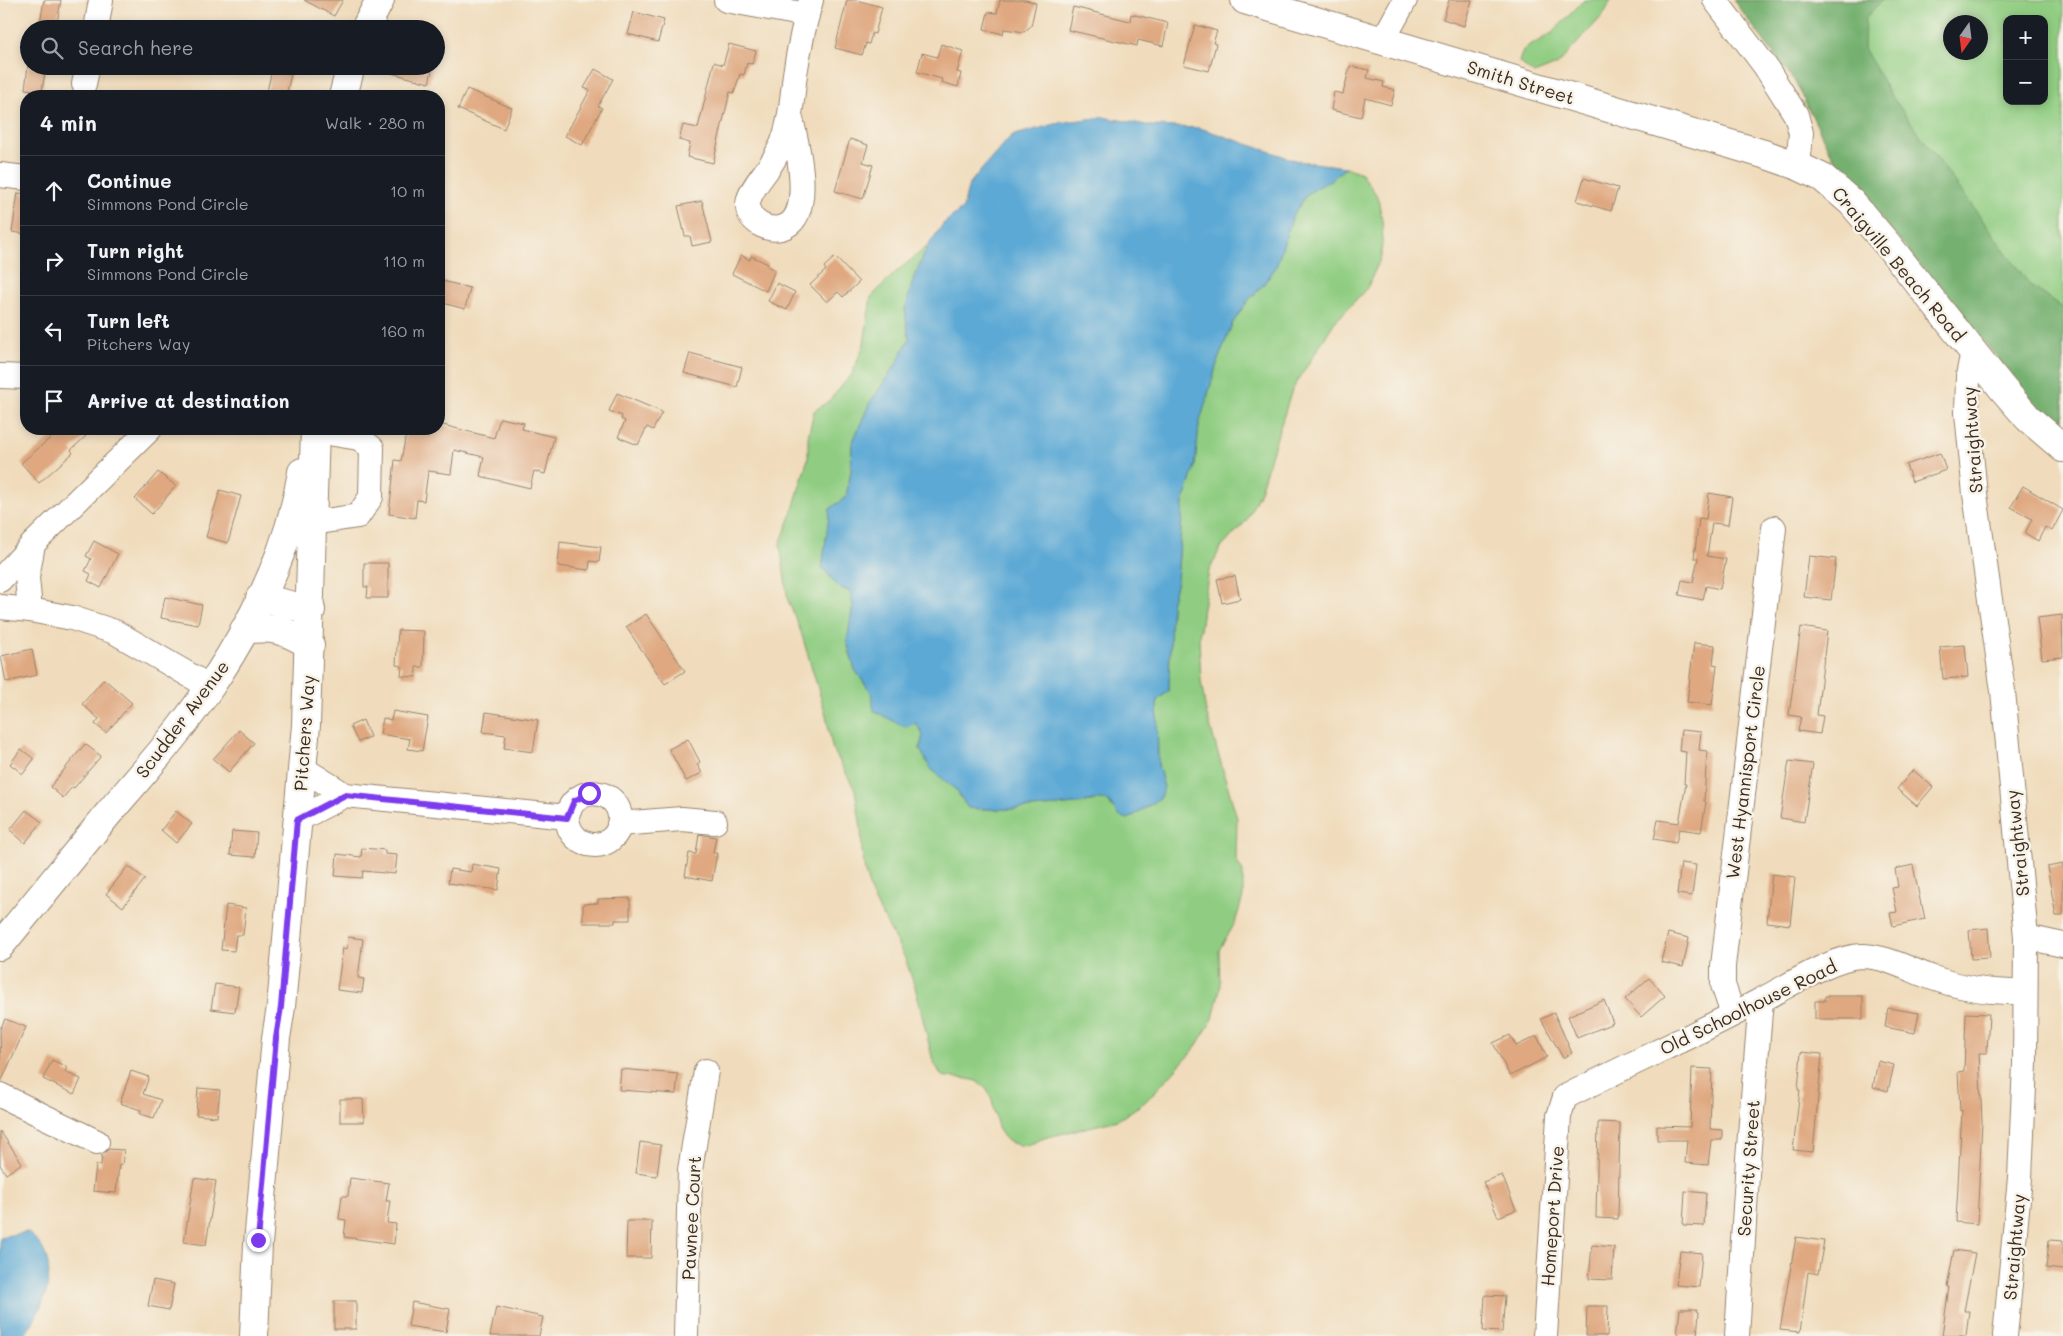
<!DOCTYPE html>
<meta charset="utf-8">
<style>
:root{--surface:#171b24;--page:#20242c;--text:#f1f3f6;--muted:#9ea1a6;--line:#363941}
body{margin:0;font-family:Mali,sans-serif;background:var(--page);color:var(--text)}
.controls{position:absolute;right:15px;top:15px;display:grid;overflow:hidden;border-radius:10px;box-shadow:0 2px 8px #0003}
.controls button{width:45px;height:45px;display:grid;place-items:center;padding:0;border:0;border-bottom:1px solid var(--line);background:var(--surface);color:var(--text);font:25px sans-serif}
.compass{position:absolute;left:1943px;top:15px;width:45px;height:45px;border-radius:50%;background:var(--surface);box-shadow:0 2px 8px #0003;rotate:194deg}
.stop{position:absolute;width:15px;height:15px;margin:-11px;border:4px solid #7c3aed;border-radius:50%;background:#fff}
.stop.end{background:#7c3aed;border-color:#fff;box-shadow:0 1px 5px #0008}
.list{margin:0;padding:0;list-style:none}
h2{display:flex;justify-content:space-between;align-items:center;height:65px;margin:0;padding:0 20px;font-size:21px}
h2 small{font-size:16px;font-weight:400;color:var(--muted)}
.list li{display:grid;grid-template-columns:32px 1fr auto;gap:15px;align-items:center;box-sizing:border-box;height:70px;padding:0 20px;border-top:1px solid var(--line)}
.list b{display:block;font-size:19px;white-space:nowrap}
.list p{margin:0;font-size:16px;white-space:nowrap;color:var(--muted)}
.list em{font-size:16px;font-style:normal;color:var(--muted)}
.icon{flex:none;width:28px;height:28px;fill:none;stroke:currentColor;stroke-width:2;stroke-linecap:round;stroke-linejoin:round}
.map{position:relative;flex:none;width:2063px;height:1336px;overflow:hidden}
.search{position:absolute;background:var(--surface);box-shadow:0 2px 8px #0003;left:20px;top:20px;width:425px;height:55px;display:flex;align-items:center;gap:12px;box-sizing:border-box;padding:0 18px;border-radius:28px;color:var(--muted);font-size:19px}
.panel{position:absolute;background:var(--surface);box-shadow:0 2px 8px #0003;left:20px;top:90px;width:425px;height:345px;border-radius:20px}
.map>svg:first-child{display:block}
.green{fill:#90cd82;stroke:#667c50;fill-rule:evenodd}
.forest{fill:#74b070;stroke:#586d47}
.water{fill:#5ca9d5;stroke:#4c6a7a}
.building{fill:#dfa880}
.lines{fill:none;stroke-linecap:round;stroke-linejoin:round}
.minor-casing{stroke:#96836d;stroke-width:26}
.major-casing{stroke:#96836d;stroke-width:30}
.minor{stroke:#fff;stroke-width:24}
.major{stroke:#fff;stroke-width:28}
.route{stroke:#7c3aed;stroke-width:6}
.labels{text-anchor:middle;dominant-baseline:central;stroke-width:5;stroke-linejoin:round;paint-order:stroke}
.street-label{font-size:18px;fill:#3b2a1e;stroke:#f7f3e8}
</style>
<div class="map">
<svg width="2063" height="1336" viewBox="0 0 2063 1336">
<rect width="100%" height="100%" fill="#f7f3e8"/>
<filter id="ink" filterUnits="userSpaceOnUse"><feTurbulence type="fractalNoise" baseFrequency=".02" numOctaves="2"/><feDisplacementMap in="SourceGraphic" scale="10" xChannelSelector="R" yChannelSelector="G"/><feConvolveMatrix kernelMatrix="1 2 1 2 8 2 1 2 1" color-interpolation-filters="sRGB"/></filter>
<filter id="wash" filterUnits="userSpaceOnUse"><feTurbulence type="fractalNoise" baseFrequency=".0096" numOctaves="4" result="noise"/><feDisplacementMap in="SourceGraphic" scale="20" xChannelSelector="R" yChannelSelector="G"/><feGaussianBlur stdDeviation="1.12" result="paint"/><feColorMatrix in="noise" values="0 0 0 0 0 0 0 0 0 0 0 0 0 0 0 0 0 1.4 0 .05"/><feComposite in="paint" operator="in"/></filter>
<g filter="url(#wash)">
<rect width="100%" height="100%" fill="#f0dcbc"/>
<g class="green">
<polygon points="1584,0 1611,0 1604,14 1557,65 1534,74 1519,62 1523,50 1552,33"/>
<path d="M1863,0h200v422l-20,-18 -240,-301 57,-91zM2007,19h37v82h-37zM1950,22h30v30h-30z"/>
<path d="M1346,167l15,6 17,24 5,30 -2,30 -14,31 -33,35 -42,67 -33,104 -13,27 -26,28 -11,22 -6,37 -4,30 2,43 5,31 31,106 -1,42 7,12v25l-8,26 -16,27 1,38 -7,31 -20,32 -48,51 -27,18 -74,18 -18,8c-6,-1 -14,-2 -18,-5 -21,-18 -6,-47 -32,-60 -7,-3 -25,-3 -34,-5l-9,-15 -17,-71 -11,-32 -33,-62 -7,-23 -3,-23 -1,-22 -6,-38 -23,-43 -6,-32 -13,-43 -12,-40 -13,-32 -8,-56 11,-28 17,-58v-21l6,-26 15,-10 23,-27 12,-30 7,-47 25,-25 32,-26 -14,31 -9,33 4,29 -12,24 -28,41 -17,40 -1,27 -5,26 -16,12 -8,60 3,1 12,16 13,6 3,13 -6,37 8,28 16,22 45,31 7,12 -3,14 10,19 27,22 11,18c35,3 71,0 106,-4 12,-1 22,-6 34,-3l5,8 15,10 27,-17 9,-15 -6,-22 -1,-65 12,-9 2,-87 6,-23 6,-79 12,-36 4,-41 19,-65 14,-36 14,-21 17,-18 13,-18 17,-52 14,-21 25,-15z"/>
</g>
<polygon class="forest" points="1733,0 1883,0 1865,18 1864,48 1890,94 2030,285 2063,308 2063,428 2041,410 1843,173 1827,146 1796,83"/>
<g class="water">
<path d="M1103,117l49,9 48,2 98,33 48,6 -14,12 -25,15 -14,21 -17,52 -13,18 -17,18 -14,21 -14,36 -19,65 -4,41 -12,36 -6,79 -6,23 -2,87 -12,9 1,65 6,22 -4,11 -32,21 -9,-3 -11,-15c-12,-4 -22,2 -34,3 -35,4 -71,7 -106,4l-12,-18 -26,-22 -10,-19 3,-14 -7,-12 -11,4 -31,-16 -3,-19 -16,-22 -8,-28 6,-37 -3,-13 -13,-6 -12,-16 -3,-1 8,-60 16,-12 5,-26 1,-27 17,-40 28,-41 12,-24 -4,-29 9,-33 14,-31 15,-22 20,-16 6,-24 42,-48 48,-13z"/>
<path d="M27,1232c38,27 19,73 -3,104h-24v-99z"/>
</g>
<g id="blocks">
<g class="building">
<polygon points="44,0 61,0 56,29 39,29"/>
<polygon points="304,0 343,0 334,16"/>
<polygon points="847,0 856,0 882,7 875,34 872,33 869,44 866,43 862,55 835,48"/>
<polygon points="1000,0 1026,0 1036,3 1031,26 1024,32 1004,29 1003,34 984,29 988,12 997,13"/>
<polygon points="1449,0 1472,0 1464,26 1443,19"/>
<polygon points="1073,7 1130,21 1131,14 1168,23 1163,46 1138,40 1137,46 1068,30"/>
<polygon points="634,12 664,20 658,42 628,34"/>
<polygon points="1195,25 1217,31 1213,43 1216,44 1209,71 1184,65"/>
<polygon points="729,44 756,51 752,64 747,63 744,75 740,74 734,93 730,92 713,163 687,157 690,143 679,140 683,125 698,128 714,62 723,65"/>
<polygon points="941,44 963,51 957,72 961,73 958,87 941,82 942,79 917,72 922,53 937,57"/>
<polygon points="28,66 46,66 42,91 25,89"/>
<polygon points="385,66 433,66 429,83 384,71"/>
<polygon points="1350,66 1369,70 1367,78 1384,82 1383,87 1395,90 1391,105 1365,98 1361,117 1331,110 1334,92 1343,94"/>
<polygon points="272,69 291,74 286,96 266,96"/>
<polygon points="595,69 613,79 598,106 602,108 582,145 565,136 590,90 584,88"/>
<polygon points="467,89 512,108 504,129 458,109"/>
<polygon points="850,139 868,145 863,162 873,165 863,199 835,191"/>
<polygon points="1584,178 1618,188 1611,211 1577,201"/>
<polygon points="18,193 26,194 26,234 12,232"/>
<polygon points="702,201 712,242 692,246 690,236 685,236 678,206"/>
<polygon points="741,255 750,260 751,256 768,264 767,266 775,270 766,291 732,274"/>
<polygon points="835,257 859,282 843,297 838,292 827,302 810,285 826,270 824,267"/>
<polygon points="439,280 470,288 465,309 439,302"/>
<polygon points="777,283 795,292 787,310 768,301"/>
<polygon points="690,353 742,367 737,387 684,373"/>
<polygon points="617,393 662,412 653,430 647,427 638,445 618,437 625,421 621,419 622,416 609,411"/>
<polygon points="500,418 524,423 522,429 554,437 545,474 534,471 530,488 480,476 484,457 454,450 451,474 428,471 424,501 417,500 415,518 389,514 395,460 401,461 407,429 439,429 439,424 494,438"/>
<polygon points="61,429 79,429 86,436 71,450 73,453 39,483 21,463"/>
<polygon points="1940,453 1946,470 1912,482 1906,465"/>
<polygon points="158,472 176,486 152,514 135,499"/>
<polygon points="2023,486 2063,510 2052,531 2045,527 2038,541 2025,533 2032,519 2011,507"/>
<polygon points="220,490 241,496 228,543 206,537"/>
<polygon points="1709,493 1732,497 1728,525 1712,523 1707,556 1726,559 1720,589 1706,586 1703,600 1679,595 1682,580 1693,582 1698,558 1694,558 1699,518 1706,519"/>
<polygon points="94,541 118,554 101,588 88,581 91,574 85,571 91,559 86,556"/>
<polygon points="560,542 601,547 599,562 590,561 589,570 558,566"/>
<polygon points="1809,556 1836,559 1831,600 1804,597"/>
<polygon points="364,563 388,563 388,598 367,598 368,587 364,587"/>
<polygon points="1235,576 1240,599 1222,603 1217,579"/>
<polygon points="165,597 202,605 198,625 161,618"/>
<polygon points="646,614 685,671 665,684 626,627"/>
<polygon points="2062,615 2063,657 2042,659 2037,618"/>
<polygon points="1801,627 1827,631 1817,715 1823,716 1820,734 1798,731 1801,717 1789,715"/>
<polygon points="398,630 424,631 423,667 416,667 416,677 401,676 402,666 396,665"/>
<polygon points="1694,643 1715,645 1713,664 1717,665 1712,705 1687,702"/>
<polygon points="1965,645 1968,677 1943,679 1940,647"/>
<polygon points="32,649 37,675 6,682 1,656"/>
<polygon points="104,679 132,703 106,733 95,724 99,719 82,704"/>
<polygon points="393,711 428,717 422,751 408,749 410,739 380,734 383,718 391,720"/>
<polygon points="486,712 538,720 533,752 504,748 506,735 483,732"/>
<polygon points="363,720 370,737 358,742 350,726"/>
<polygon points="239,730 254,743 229,772 213,759"/>
<polygon points="1681,730 1701,732 1699,750 1707,751 1704,801 1706,802 1701,832 1679,829 1676,843 1654,839 1658,820 1679,823 1686,784 1684,784 1686,752 1679,751"/>
<polygon points="688,739 700,762 697,764 702,773 686,781 669,749"/>
<polygon points="85,744 101,756 74,788 72,787 63,798 50,787"/>
<polygon points="21,749 34,759 23,774 10,764"/>
<polygon points="1789,761 1813,764 1804,822 1780,818"/>
<polygon points="1913,770 1933,787 1917,806 1897,789"/>
<polygon points="26,810 42,822 25,843 10,830"/>
<polygon points="176,811 192,824 176,843 161,830"/>
<polygon points="232,831 257,833 255,857 230,855"/>
<polygon points="699,834 716,837 713,853 717,853 712,881 685,876 689,853 696,854"/>
<polygon points="362,848 385,850 385,854 397,855 395,874 363,871 362,878 335,876 337,854 361,857"/>
<polygon points="1681,863 1696,865 1692,896 1677,894"/>
<polygon points="472,864 501,869 498,890 448,883 450,869 471,872"/>
<polygon points="2063,864 2063,916 2056,916 2047,867"/>
<polygon points="1913,865 1921,905 1922,905 1925,919 1893,926 1890,913 1897,912 1892,888 1898,887 1895,869"/>
<polygon points="128,866 145,879 123,907 106,894"/>
<polygon points="1772,874 1795,877 1790,925 1767,922"/>
<polygon points="630,898 630,920 615,920 615,923 583,923 583,904 598,903 598,899"/>
<polygon points="226,905 246,908 243,935 236,935 234,951 221,950"/>
<polygon points="1988,928 1990,958 1971,959 1969,930"/>
<polygon points="1668,933 1689,938 1683,967 1661,962"/>
<polygon points="348,937 363,939 358,978 364,979 362,993 337,990 343,948 347,949"/>
<polygon points="1649,978 1665,996 1641,1017 1625,999"/>
<polygon points="215,984 239,987 235,1012 211,1009"/>
<polygon points="1825,996 1863,996 1863,1019 1815,1019 1815,1001 1825,1001"/>
<polygon points="1604,1000 1613,1023 1577,1038 1568,1016"/>
<polygon points="1888,1008 1919,1013 1915,1033 1885,1027"/>
<polygon points="1554,1013 1572,1053 1563,1058 1541,1019"/>
<polygon points="1966,1013 1989,1014 1987,1053 1979,1053 1982,1122 1977,1224 1956,1222 1962,1110 1960,1111 1958,1072 1964,1071"/>
<polygon points="5,1019 26,1027 1,1082 0,1029"/>
<polygon points="1510,1035 1516,1046 1537,1036 1547,1057 1510,1076 1493,1043"/>
<polygon points="1801,1052 1822,1054 1813,1152 1793,1150 1800,1090 1798,1090"/>
<polygon points="52,1060 67,1067 65,1072 81,1079 74,1094 43,1079"/>
<polygon points="1878,1061 1894,1065 1888,1091 1873,1087"/>
<polygon points="1692,1068 1712,1069 1710,1129 1722,1130 1722,1140 1711,1140 1708,1165 1685,1163 1687,1140 1657,1140 1657,1126 1690,1127"/>
<polygon points="621,1069 678,1074 676,1094 619,1090"/>
<polygon points="131,1071 149,1077 143,1094 161,1100 154,1118 140,1114 141,1110 120,1103"/>
<polygon points="198,1088 220,1090 217,1117 196,1115"/>
<polygon points="340,1099 363,1099 364,1122 340,1122"/>
<polygon points="1598,1122 1620,1123 1618,1219 1596,1218"/>
<polygon points="0,1131 22,1163 6,1174 0,1165"/>
<polygon points="640,1142 661,1145 657,1176 636,1173"/>
<polygon points="109,1149 124,1150 122,1165 119,1165 116,1193 93,1191 96,1165 101,1165 102,1154"/>
<polygon points="1502,1175 1516,1210 1498,1217 1483,1182"/>
<polygon points="194,1178 216,1181 206,1245 184,1242"/>
<polygon points="350,1178 389,1183 386,1201 390,1201 387,1223 396,1224 394,1244 344,1237 346,1220 339,1219 342,1196 348,1196"/>
<polygon points="1685,1191 1706,1193 1704,1226 1683,1225"/>
<polygon points="627,1221 652,1221 651,1258 626,1258"/>
<polygon points="1796,1237 1824,1241 1818,1274 1808,1272 1800,1332 1780,1330"/>
<polygon points="2049,1240 2063,1241 2063,1270 2046,1268"/>
<polygon points="1592,1245 1614,1247 1612,1280 1589,1279"/>
<polygon points="1954,1250 1975,1253 1964,1311 1969,1311 1966,1336 1942,1336 1949,1287 1947,1287"/>
<polygon points="1680,1251 1702,1253 1699,1287 1676,1285"/>
<polygon points="153,1280 174,1284 169,1310 148,1306"/>
<polygon points="1485,1295 1505,1296 1502,1332 1483,1331"/>
<rect x="334" y="1301" width="22" height="28"/>
<polygon points="412,1302 450,1309 446,1332 408,1326"/>
<polygon points="1587,1306 1608,1306 1607,1336 1586,1336"/>
<polygon points="496,1307 543,1317 539,1336 490,1336"/>
<polygon points="1680,1309 1697,1309 1697,1311 1699,1312 1697,1336 1677,1336"/>
</g>
</g>
</g>
<g filter="url(#ink)">
<use href="#blocks" fill-opacity="0" stroke="#96836d" stroke-width="1"/>
<g class="lines">
<defs>
<g id="minor">
<polyline points="726,0 807,15"/>
<polyline points="1715,0 1765,66 1796,115 1801,133 1798,166"/>
<polyline points="96,29 101,0"/>
<polyline points="1382,42 1405,0"/>
<polyline points="84,84 88,66"/>
<path d="M791,119c6,24 23,93 -5,107 -8,4 -17,3 -25,-1 -28,-17 -4,-41 8,-58 5,-7 9,-15 13,-23 9,-23 10,-46 13,-70 4,-25 9,-50 16,-74"/>
<polyline points="0,175 26,178"/>
<polyline points="1973,351 1968,376 1967,413 1975,494 2003,691 2026,937 2025,1064 2020,1178 2005,1336"/>
<polyline points="0,376 26,377"/>
<polyline points="312,523 358,516 371,497 372,448 359,438 315,431"/>
<polyline points="0,580 33,544 150,429"/>
<polyline points="0,607 30,610 72,618 115,632 210,687"/>
<polyline points="30,610 27,578 33,544"/>
<path d="M302,768l43,27 222,22c6,-35 55,-29 53,4 -3,33 -51,32 -53,-4"/>
<polyline points="297,820 345,795"/>
<polyline points="619,824 682,819 715,822"/>
<polyline points="2026,937 2063,945"/>
<polyline points="1733,1014 1723,985 1723,966 1774,528"/>
<polyline points="0,1095 97,1142"/>
<polyline points="686,1336 690,1170 706,1071"/>
<path d="M1545,1336l14,-220 6,-19c65,-33 132,-63 196,-97 26,-13 71,-43 100,-44 26,0 48,14 72,22 31,11 60,15 92,14"/>
<polyline points="1737,1336 1748,1159 1761,1000"/>
</g>
<g id="major">
<polyline points="1245,0 1767,155 1798,166 1823,178 1851,202 1888,245 2002,388 2028,418 2063,448"/>
<polyline points="365,29 380,0"/>
<polyline points="343,96 351,66"/>
<polyline points="260,598 311,610"/>
<path d="M244,630c29,-4 42,0 66,15"/>
<path d="M0,946c36,-44 72,-88 108,-132 35,-41 72,-82 102,-127 43,-64 80,-138 92,-215"/>
<polyline points="254,1336 258,1244 276,1038 281,1007 306,725 315,429"/>
</g>
</defs>
<use href="#minor" class="minor-casing"/>
<use href="#major" class="major-casing"/>
<use href="#minor" class="minor"/>
<use href="#major" class="major"/>
</g>
</g>
<g class="lines" filter="url(#ink)">
<polyline class="route" points="258,1240 276,1038 281,1007 297,820 345,795 567,818 574,801 589,793"/>
</g>
<g class="labels">
<g class="street-label">
<text transform="translate(1521 82) rotate(17)">Smith Street</text>
<text transform="translate(1899 264) rotate(50)">Craigville Beach Road</text>
<text transform="translate(1972 440) rotate(-94)">Straightway</text>
<text transform="translate(182 719) rotate(-53)">Scudder Avenue</text>
<text transform="translate(304 733) rotate(-86)">Pitchers Way</text>
<text transform="translate(1745 772) rotate(-83)">West Hyannisport Circle</text>
<text transform="translate(2017 843) rotate(-96)">Straightway</text>
<text transform="translate(1748 1007) rotate(-26)">Old Schoolhouse Road</text>
<text transform="translate(1748 1168) rotate(-86)">Security Street</text>
<text transform="translate(1552 1216) rotate(-86)">Homeport Drive</text>
<text transform="translate(691 1218) rotate(-87)">Pawnee Court</text>
<text transform="translate(2014 1247) rotate(-85)">Straightway</text>
</g>
</g>
</svg>
<div class="controls">
<button>+</button>
<button>−</button>
</div>
<svg class="compass" viewBox="-18 -18 36 36"><path d="M0-13l5 13h-10z" fill="#e53935"/><path d="M0 13l5-13h-10z" fill="#9ea1a6"/></svg>
<div class="stop" style="left:589px;top:793px"></div>
<div class="stop end" style="left:258px;top:1240px"></div>
<div class="search"><svg class="icon" aria-label="search" viewBox="0 0 24 24"><circle cx="10" cy="10" r="6"/><path d="M15 15l6 6"/></svg>Search here</div>
<section class="panel">
<h2>4 min<small>Walk · 280 m</small></h2>
<ul class="list">
<li><svg class="icon" aria-label="ahead" viewBox="0 0 24 24"><path d="M12 20V5M6 11l6-6 6 6"/></svg><div><b>Continue</b><p>Simmons Pond Circle</p></div><em>10 m</em></li>
<li><svg class="icon" aria-label="right" viewBox="0 0 24 24"><path d="M7 20v-9h11M14 6l5 5-5 5"/></svg><div><b>Turn right</b><p>Simmons Pond Circle</p></div><em>110 m</em></li>
<li><svg class="icon" aria-label="left" viewBox="0 0 24 24"><path d="M17 20v-9H6M10 6l-5 5 5 5"/></svg><div><b>Turn left</b><p>Pitchers Way</p></div><em>160 m</em></li>
<li><svg class="icon" aria-label="arrive" viewBox="0 0 24 24"><path d="M6 21V4h12l-3 4 3 4H6"/></svg><div><b>Arrive at destination</b></div></li>
</ul>
</section>
</div>
